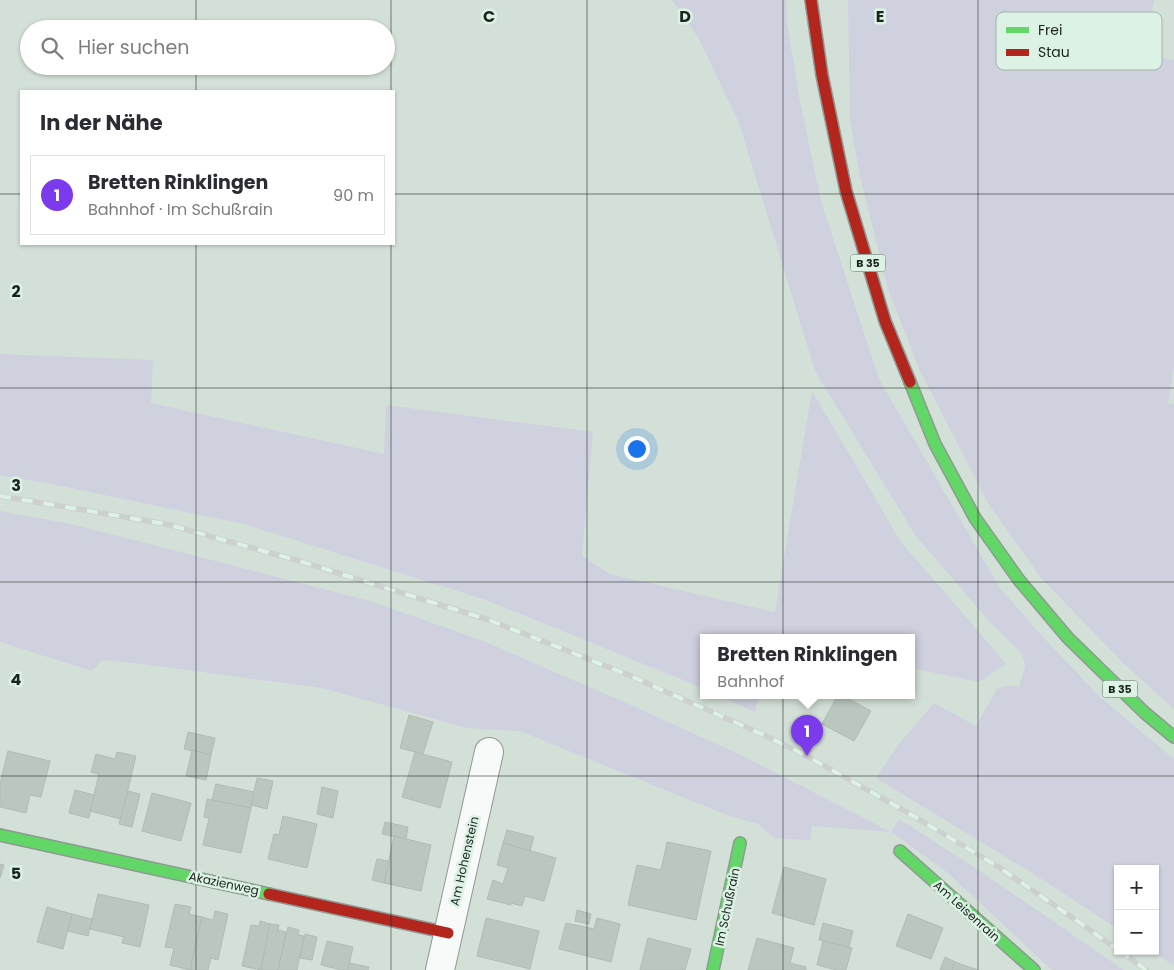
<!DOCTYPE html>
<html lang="de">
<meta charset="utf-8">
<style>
:root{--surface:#fff;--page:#f7f7f7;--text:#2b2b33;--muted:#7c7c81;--line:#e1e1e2;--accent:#7c3aed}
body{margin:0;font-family:Poppins,sans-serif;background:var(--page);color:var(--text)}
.controls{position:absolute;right:15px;bottom:15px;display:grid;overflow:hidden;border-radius:0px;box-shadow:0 1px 4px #0004}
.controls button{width:45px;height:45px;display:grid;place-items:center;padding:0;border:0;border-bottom:1px solid var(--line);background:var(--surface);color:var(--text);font:25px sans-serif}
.you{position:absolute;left:636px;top:448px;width:18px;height:18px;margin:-12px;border:4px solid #fff;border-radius:50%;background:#1a73e8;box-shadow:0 0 0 8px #1a73e833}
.badge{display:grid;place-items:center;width:32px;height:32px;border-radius:50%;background:var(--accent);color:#fff;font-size:16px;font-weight:700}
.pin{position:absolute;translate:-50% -41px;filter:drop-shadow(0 1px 2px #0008)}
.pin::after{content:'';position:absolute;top:26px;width:18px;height:15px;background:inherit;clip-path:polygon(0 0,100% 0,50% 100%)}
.popup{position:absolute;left:700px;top:634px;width:215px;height:65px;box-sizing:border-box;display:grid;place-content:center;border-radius:0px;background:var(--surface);filter:drop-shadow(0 1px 4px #0005);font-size:16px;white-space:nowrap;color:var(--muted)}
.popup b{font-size:19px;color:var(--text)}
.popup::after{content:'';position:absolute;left:50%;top:100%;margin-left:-10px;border:10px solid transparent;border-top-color:var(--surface)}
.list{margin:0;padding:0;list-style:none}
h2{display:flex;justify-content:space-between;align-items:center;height:65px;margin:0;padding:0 20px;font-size:21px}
h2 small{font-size:16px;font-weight:400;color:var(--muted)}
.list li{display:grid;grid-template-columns:32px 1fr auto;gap:15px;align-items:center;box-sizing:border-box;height:80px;margin:0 10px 10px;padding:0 10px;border:1px solid var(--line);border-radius:0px}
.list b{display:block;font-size:19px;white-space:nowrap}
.list p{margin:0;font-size:16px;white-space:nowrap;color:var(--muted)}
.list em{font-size:16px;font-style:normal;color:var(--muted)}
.icon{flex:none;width:28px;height:28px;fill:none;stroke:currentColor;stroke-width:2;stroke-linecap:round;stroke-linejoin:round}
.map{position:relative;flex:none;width:1174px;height:970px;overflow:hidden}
.search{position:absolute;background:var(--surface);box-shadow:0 1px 4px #0004;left:20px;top:20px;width:375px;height:55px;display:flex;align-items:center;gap:12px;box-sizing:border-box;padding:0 18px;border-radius:28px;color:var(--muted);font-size:19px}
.panel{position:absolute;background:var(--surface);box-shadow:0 1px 4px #0004;left:20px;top:90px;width:375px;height:155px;border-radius:0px}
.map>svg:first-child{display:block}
.green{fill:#d0d1df}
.building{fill:#bac7bf;stroke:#b1bbb5}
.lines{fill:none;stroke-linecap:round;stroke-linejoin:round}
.street-casing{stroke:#8f9993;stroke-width:30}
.fast-casing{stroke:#8f9993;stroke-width:14}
.jam-casing{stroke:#8f9993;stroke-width:14}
.street{stroke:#f8faf9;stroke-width:28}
.fast{stroke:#63d668;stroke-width:11}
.jam{stroke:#b3261e;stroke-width:11}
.rail-casing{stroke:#ccd0ce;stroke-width:5.5}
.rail{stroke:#dbf2e4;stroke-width:4;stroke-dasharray:11;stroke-linecap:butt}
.grid{fill:none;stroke:#1b231e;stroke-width:1;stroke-opacity:0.55}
.labels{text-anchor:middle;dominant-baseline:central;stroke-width:5;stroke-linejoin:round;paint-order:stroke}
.shield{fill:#dbf2e4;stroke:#556159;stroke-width:1}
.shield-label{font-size:11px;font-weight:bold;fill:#1b231e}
.street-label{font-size:12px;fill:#1b231e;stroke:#dbf2e4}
.key{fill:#dbf2e4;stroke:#a1b4a9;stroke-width:1}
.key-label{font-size:14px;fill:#1b231e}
.grid-label{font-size:16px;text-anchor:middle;font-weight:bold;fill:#1b231e;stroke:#dbf2e4;stroke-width:5;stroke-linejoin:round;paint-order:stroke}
</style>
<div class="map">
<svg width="1174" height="970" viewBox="0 0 1174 970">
<rect width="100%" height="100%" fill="#d3e0d8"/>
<g class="green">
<polygon points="672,0 786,0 787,23 799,96 821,201 879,379 1000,588 1044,638 1099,696 1174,759 1174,966 1152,951 1155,951 1155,869 1118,869 1118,929 1032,873 876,778 901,741 934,703 976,726 997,689 1007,685 1019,687 1025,666 1022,654 989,621 915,535 815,371 739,123 699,39"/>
<polygon points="848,0 1154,0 1143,54 1174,60 1174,366 1168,403 1174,404 1174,709 1123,663 1041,578 988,503 919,369 888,289 860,176 850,120"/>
<polygon points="0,354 153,360 151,403 384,454 386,405 593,432 582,556 610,574 775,612 812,391 901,542 972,624 1006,664 979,682 911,668 911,637 703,637 703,688 483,599 244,524 46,483 0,475"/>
<polygon points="0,511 76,525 370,601 481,640 624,702 739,754 891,832 899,819 977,869 1124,970 1052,970 948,873 891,832 812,826 810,840 774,838 758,824 729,816 520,731 467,728 322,688 133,663 102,660 92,671 0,642"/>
<polygon points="717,695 759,695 755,712"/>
</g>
<g class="building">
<polygon points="838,695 841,695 871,711 854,741 822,724"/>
<polygon points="409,715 433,722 423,754 400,748"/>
<polygon points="188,732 215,738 211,755 184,749"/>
<polygon points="192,750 211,755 206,780 186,776"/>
<polygon points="8,751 50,761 41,797 30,795 26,813 0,807 0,784"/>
<polygon points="117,752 136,756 121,819 90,811 99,774 91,772 96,754 115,759"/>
<polygon points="415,752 452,762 440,808 402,797"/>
<polygon points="257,778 273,781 267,809 251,805"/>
<polygon points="216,784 254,792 251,808 212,800"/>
<polygon points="322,787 338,791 333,818 317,814"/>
<polygon points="75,790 94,795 89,818 69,813"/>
<polygon points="128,791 140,794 132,827 119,824"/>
<polygon points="152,793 191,803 181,841 142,831"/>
<polygon points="207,799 251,808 241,853 203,845 209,818 204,817"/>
<polygon points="283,816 317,824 307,868 268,859 274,834 279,835"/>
<polygon points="385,822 408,827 406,839 382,834"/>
<polygon points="507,830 534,837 530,851 503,843"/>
<polygon points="394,836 431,845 421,891 384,883"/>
<polygon points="667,842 711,851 696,920 628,905 637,865 661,870"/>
<polygon points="503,843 556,858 544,901 525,896 522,906 511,903 511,905 487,899 493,880 503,884 508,868 497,865"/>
<polygon points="377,859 389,861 384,883 372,880"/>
<polygon points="0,864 4,865 0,878"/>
<polygon points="784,867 826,879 814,925 772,913"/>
<polygon points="98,894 149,905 140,947 122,943 124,937 90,929"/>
<polygon points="175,904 191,907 189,914 202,917 190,970 170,965 174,948 165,947"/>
<polygon points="47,907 72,914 63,949 37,942"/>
<polygon points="577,910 591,914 589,924 575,921"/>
<polygon points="215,911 228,914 218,960 211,958 208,970 190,970 202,917 213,920"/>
<polygon points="72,914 92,919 88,936 68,931"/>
<polygon points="908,914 943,928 931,959 896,946"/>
<polygon points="486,918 539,931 530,969 477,956"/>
<polygon points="597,918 620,924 611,962 559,949 566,923 594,929"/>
<polygon points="260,921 270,924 261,970 242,966 251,925 259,926"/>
<polygon points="823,923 853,931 849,947 819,940"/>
<polygon points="270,924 279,925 278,930 286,932 278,970 261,970"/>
<polygon points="288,927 299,930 298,935 304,936 297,970 278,970"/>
<polygon points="305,934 317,937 312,960 300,958"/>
<polygon points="648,938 691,949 685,970 640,970"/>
<polygon points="757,938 794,948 790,963 806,967 806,970 748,970"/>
<polygon points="327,941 353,947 348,970 342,970 321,965"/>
<polygon points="823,941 852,948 846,970 836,970 817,965"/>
<polygon points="945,957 955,962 952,970 940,970"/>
<polygon points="955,962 978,970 952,970"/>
<polygon points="349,963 369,967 368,970 348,970"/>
</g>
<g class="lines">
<defs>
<polyline id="street" points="440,970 489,752"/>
<g id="fast">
<polyline points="910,382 935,444 975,518 1019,580 1068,638 1145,713 1174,737"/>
<polyline points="0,835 269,894"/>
<polyline points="900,851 1034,970"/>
<polyline points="713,970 740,843"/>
</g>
<g id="jam">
<polyline points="811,0 822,75 846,191 885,321 910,382"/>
<polyline points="269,894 448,933"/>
</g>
</defs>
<use href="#street" class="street-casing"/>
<use href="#fast" class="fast-casing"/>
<use href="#jam" class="jam-casing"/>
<use href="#street" class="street"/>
<use href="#fast" class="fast"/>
<use href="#jam" class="jam"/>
<defs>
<g id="rail">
<polyline points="0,496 166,524 296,560 489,620 626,674 766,736 807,756 905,811 997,866 1073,918 1118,950"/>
<polyline points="1120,951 1146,970"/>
</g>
</defs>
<use href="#rail" class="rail-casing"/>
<use href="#rail" class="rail"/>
</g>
<path class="grid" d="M196,0v29M391,0v91M587,0v970M783,0v970M978,0v970M196,66v25M0,194h21M394,194h780M196,244v726M391,244v726M0,388h1174M0,582h1174M0,776h1174"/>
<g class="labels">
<g class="shield">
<rect x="850.5" y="254.5" width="35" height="17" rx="4"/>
<rect x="1102.5" y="680.5" width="35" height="17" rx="4"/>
</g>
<g class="shield-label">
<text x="868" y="263">B 35</text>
<text x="1120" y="689">B 35</text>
</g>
<g class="street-label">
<text transform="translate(464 861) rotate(-77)">Am Hohenstein</text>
<text transform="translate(224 883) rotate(12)">Akazienweg</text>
<text transform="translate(727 907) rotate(-78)">Im Schußrain</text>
<text transform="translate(967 911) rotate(42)">Am Leisenrain</text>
</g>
</g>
<rect x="996" y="12" width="166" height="58" rx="8" class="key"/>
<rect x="1006" y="27" width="23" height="6" fill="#63d668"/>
<rect x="1006" y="49" width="23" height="7" fill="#b3261e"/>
<g class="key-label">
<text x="1038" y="35">Frei</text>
<text x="1038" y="57">Stau</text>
</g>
<g class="grid-label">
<text x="489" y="22">C</text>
<text x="685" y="22">D</text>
<text x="880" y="22">E</text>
<text x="16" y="297">2</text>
<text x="16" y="491">3</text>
<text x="16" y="685">4</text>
<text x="16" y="879">5</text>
</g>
</svg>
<div class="controls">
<button>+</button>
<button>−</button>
</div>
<div class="you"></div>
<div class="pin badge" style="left:807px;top:756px">1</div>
<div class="popup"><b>Bretten Rinklingen</b>Bahnhof</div>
<div class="search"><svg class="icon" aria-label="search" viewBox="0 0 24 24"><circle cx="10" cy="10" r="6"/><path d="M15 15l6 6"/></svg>Hier suchen</div>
<section class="panel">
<h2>In der Nähe<small></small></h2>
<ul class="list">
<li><span class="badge">1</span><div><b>Bretten Rinklingen</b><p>Bahnhof · Im Schußrain</p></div><em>90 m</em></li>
</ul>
</section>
</div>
